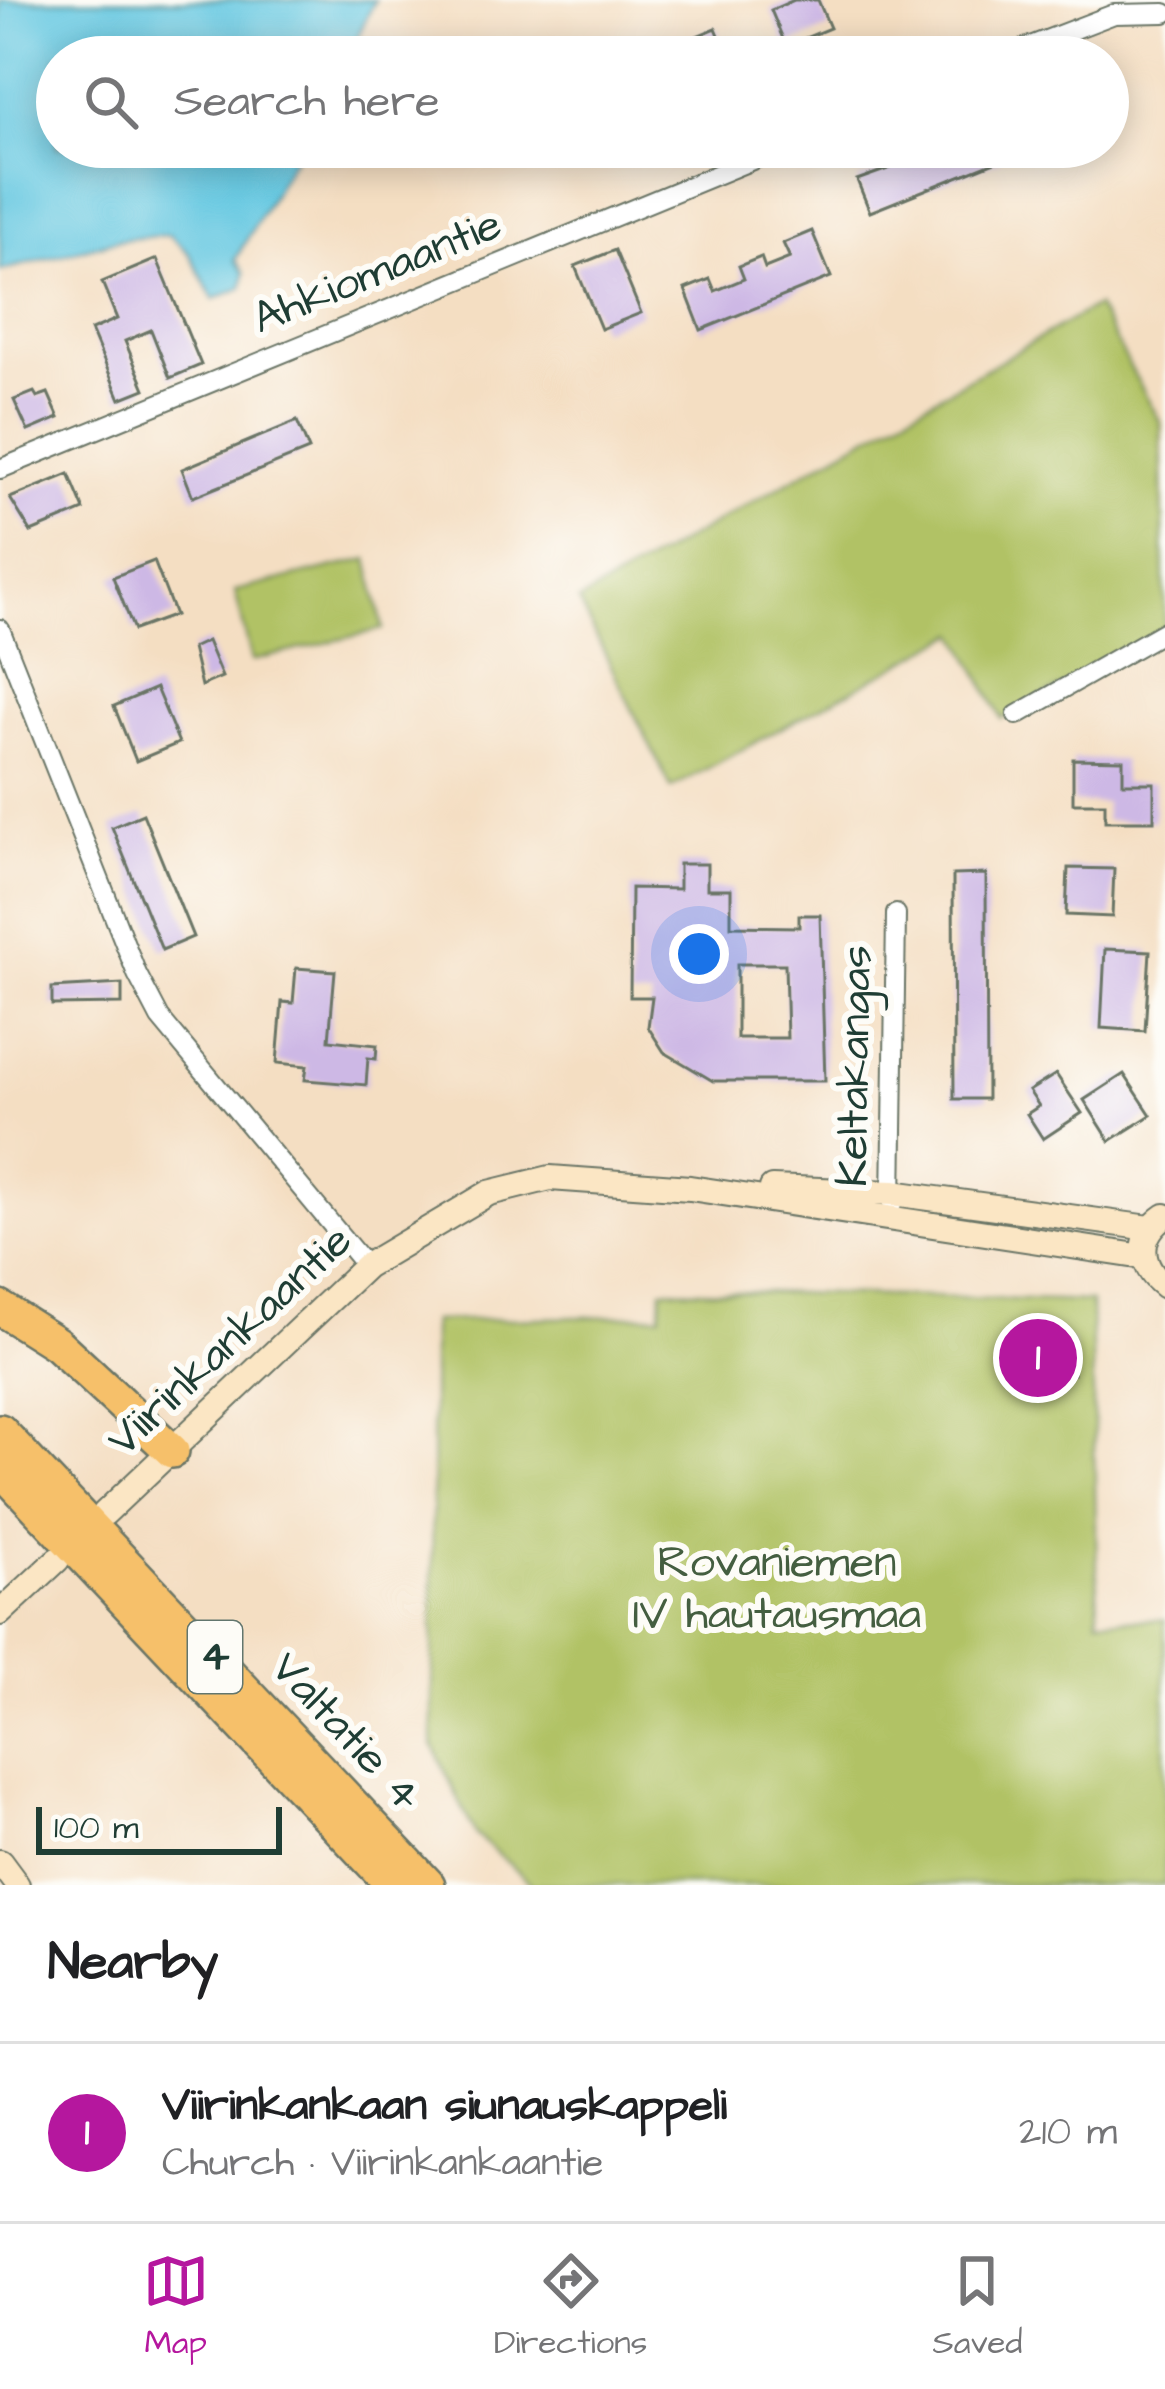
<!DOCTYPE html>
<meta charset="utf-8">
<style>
:root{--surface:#fff;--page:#f2f2f2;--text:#202124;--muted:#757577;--line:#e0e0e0;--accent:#b5179e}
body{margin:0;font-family:"Architects Daughter",sans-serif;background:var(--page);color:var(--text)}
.scale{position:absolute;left:36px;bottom:30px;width:246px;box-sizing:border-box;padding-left:12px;border:6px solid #1f3d34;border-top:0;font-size:33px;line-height:42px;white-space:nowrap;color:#1f3d34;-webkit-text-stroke:9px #fdfcf7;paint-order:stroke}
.you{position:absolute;left:699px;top:954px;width:42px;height:42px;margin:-30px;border:9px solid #fff;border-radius:50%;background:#1a73e8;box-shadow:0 0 0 18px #1a73e833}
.badge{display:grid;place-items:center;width:78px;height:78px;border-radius:50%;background:var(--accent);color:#fff;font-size:39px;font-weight:700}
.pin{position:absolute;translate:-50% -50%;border:6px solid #fff;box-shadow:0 3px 12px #0006}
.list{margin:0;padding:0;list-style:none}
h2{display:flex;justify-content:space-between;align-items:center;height:156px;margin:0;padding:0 48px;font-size:51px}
h2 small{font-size:39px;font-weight:400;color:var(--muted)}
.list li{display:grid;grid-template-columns:78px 1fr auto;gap:36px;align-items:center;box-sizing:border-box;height:180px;padding:0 48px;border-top:3px solid var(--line)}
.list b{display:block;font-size:45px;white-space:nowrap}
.list p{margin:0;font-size:39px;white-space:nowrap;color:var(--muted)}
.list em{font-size:39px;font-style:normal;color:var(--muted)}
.icon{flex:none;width:66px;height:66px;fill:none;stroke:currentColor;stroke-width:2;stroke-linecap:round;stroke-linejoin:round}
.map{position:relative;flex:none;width:1165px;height:1885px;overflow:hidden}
.search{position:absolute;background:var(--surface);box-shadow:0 6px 30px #0003;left:36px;right:36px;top:36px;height:132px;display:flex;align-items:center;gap:30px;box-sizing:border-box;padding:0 42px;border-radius:66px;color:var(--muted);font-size:45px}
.sheet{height:336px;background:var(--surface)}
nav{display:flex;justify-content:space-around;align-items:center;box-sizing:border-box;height:168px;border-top:3px solid var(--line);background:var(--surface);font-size:33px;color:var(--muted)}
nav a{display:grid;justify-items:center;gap:6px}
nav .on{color:var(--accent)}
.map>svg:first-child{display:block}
.green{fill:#b1c265;stroke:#68804c;stroke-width:3}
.water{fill:#63c7e1;stroke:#41828a;stroke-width:3}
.building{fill:#cdb8e5;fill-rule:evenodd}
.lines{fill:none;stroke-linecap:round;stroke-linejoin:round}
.street-casing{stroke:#6a7566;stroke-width:22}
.secondary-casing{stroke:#6a7566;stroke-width:28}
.highway-casing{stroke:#6a7566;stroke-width:38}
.street{stroke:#fff;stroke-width:18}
.secondary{stroke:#fbe6c4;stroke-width:24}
.highway{stroke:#f6c06b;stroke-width:33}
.labels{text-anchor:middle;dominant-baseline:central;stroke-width:12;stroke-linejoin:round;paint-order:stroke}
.shield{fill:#fdfcf7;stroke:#62766e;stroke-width:3}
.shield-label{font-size:42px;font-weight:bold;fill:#1f3d34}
.street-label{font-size:45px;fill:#1f3d34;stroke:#fdfcf7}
.park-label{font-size:45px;fill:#445e40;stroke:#fdfcf7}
</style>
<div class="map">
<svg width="1165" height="1885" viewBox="0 0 1165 1885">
<rect width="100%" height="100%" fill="#fdfcf7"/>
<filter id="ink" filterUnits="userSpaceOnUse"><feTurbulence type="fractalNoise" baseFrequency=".00833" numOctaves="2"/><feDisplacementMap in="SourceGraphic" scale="24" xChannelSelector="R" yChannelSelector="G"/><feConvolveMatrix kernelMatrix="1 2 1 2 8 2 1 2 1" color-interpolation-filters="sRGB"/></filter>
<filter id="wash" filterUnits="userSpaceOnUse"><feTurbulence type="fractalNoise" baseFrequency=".004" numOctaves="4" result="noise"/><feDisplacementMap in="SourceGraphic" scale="48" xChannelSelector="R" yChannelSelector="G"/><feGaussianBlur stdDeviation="2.7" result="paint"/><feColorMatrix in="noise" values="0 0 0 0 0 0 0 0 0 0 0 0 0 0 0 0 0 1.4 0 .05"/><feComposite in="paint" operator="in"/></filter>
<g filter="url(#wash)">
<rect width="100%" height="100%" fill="#f4dec2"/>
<g class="green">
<polygon points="1096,306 1161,423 1165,630 1002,719 957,633 671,788 579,601"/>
<polygon points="368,559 383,629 252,661 235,591"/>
<polygon points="662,1289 1091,1302 1098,1619 1165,1620 1165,1885 533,1885 475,1834 433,1745 432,1321 661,1315"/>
</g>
<polygon class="water" points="0,0 375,0 348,57 57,57 57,147 300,147 235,260 245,273 242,288 214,299 189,253 169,235 118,240 0,271"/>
<g id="blocks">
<g class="building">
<polygon points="794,0 818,0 830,28 786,46 771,10"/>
<polygon points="716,28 728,57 679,57 675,45"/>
<polygon points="949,147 995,147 1000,160 870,212 857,180"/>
<polygon points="812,231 831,277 701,330 685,289 710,279 715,291 744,279 739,266 761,257 765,268 790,258 783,243"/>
<polygon points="615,250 641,313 601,329 575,266"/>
<polygon points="157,259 201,365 170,378 151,330 125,341 145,389 120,399 91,330 117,319 102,282"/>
<polygon points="34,392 37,397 48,393 59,418 28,431 14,400"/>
<polygon points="297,421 309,450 193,497 182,469"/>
<polygon points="69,474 84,510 31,532 10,498"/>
<polygon points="154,561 175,615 134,630 113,577"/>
<polygon points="207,641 222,677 201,686 192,648"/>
<polygon points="156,688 179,743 136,761 114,706"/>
<polygon points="1073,759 1123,760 1123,783 1154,783 1154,821 1105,821 1105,803 1073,803"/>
<polygon points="143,814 193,937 162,950 112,827"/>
<path d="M679,864h28v25h24v37l68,1v-12h21l5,166h-112l-49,-29 -16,-25 4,-30h-22l1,-109 48,1zM737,964h48l2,74h-50z"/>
<polygon points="1068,868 1114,869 1112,917 1066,915"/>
<polygon points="986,874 987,1099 954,1099 953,875"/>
<polygon points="1105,949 1150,951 1145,1031 1101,1028"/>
<polygon points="296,968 335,971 329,1040 377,1045 376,1059 368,1058 366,1085 305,1080 307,1066 277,1063 282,1002 293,1003"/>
<polygon points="122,984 122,1004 52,1005 52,988"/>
<polygon points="1056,1074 1082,1113 1043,1139 1027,1114 1039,1106 1029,1091"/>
<polygon points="1124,1074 1151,1115 1110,1141 1084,1100"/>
<polygon points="1004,1342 1072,1342 1073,1374 1004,1374"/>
</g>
</g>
</g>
<g filter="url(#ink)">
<use href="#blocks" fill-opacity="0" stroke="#6a7566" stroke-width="3"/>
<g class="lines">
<defs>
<g id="street">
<polyline points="1002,57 1114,14 1165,13"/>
<polyline points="0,469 784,147"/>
<polyline points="0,629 137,974 160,1018 366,1266"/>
<polyline points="1017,715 1165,631"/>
<polyline points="892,1204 896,914"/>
</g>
<g id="secondary">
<polyline points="772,1188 893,1193 1150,1228"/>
<path d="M1165,1216c-28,19 -27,50 0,70"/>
<polyline points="105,1513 366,1266 489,1193 550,1178 690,1188 1144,1257"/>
<polyline points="0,1613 57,1560"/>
<polyline points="0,1862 17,1885"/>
</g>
<g id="highway">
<polyline points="0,1308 57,1344 172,1451"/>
<polyline points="0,1431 428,1885"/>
<polyline points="0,1468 393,1885"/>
</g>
</defs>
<use href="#street" class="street-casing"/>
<use href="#secondary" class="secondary-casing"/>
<use href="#highway" class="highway-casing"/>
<use href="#street" class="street"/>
<use href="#secondary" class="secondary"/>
<use href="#highway" class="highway"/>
</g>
</g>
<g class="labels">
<rect class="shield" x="188" y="1621" width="54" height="72" rx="9"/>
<g class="shield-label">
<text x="215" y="1657">4</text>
</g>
<g class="street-label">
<text transform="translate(377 272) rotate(-22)">Ahkiomaantie</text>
<text transform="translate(855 1066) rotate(-89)">Keltakangas</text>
<text transform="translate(230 1341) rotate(-43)">Viirinkankaantie</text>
<text transform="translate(346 1732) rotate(47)">Valtatie 4</text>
</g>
<g class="park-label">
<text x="777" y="1563">Rovaniemen<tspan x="777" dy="52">IV hautausmaa</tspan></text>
</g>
</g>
</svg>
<div class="scale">100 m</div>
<div class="you"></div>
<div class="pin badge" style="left:1038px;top:1358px">1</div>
<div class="search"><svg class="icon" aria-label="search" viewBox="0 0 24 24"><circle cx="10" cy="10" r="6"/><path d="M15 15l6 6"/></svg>Search here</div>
</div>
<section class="sheet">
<h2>Nearby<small></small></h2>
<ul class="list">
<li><span class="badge">1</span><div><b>Viirinkankaan siunauskappeli</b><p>Church · Viirinkankaantie</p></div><em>210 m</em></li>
</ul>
</section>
<nav>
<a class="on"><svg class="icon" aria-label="map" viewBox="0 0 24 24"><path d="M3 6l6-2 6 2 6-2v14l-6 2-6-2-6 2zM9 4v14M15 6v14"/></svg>Map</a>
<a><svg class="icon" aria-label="directions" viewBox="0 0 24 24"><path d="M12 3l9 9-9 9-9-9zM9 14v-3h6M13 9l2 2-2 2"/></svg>Directions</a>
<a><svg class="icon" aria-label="saved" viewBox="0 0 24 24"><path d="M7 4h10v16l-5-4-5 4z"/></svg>Saved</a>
</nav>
